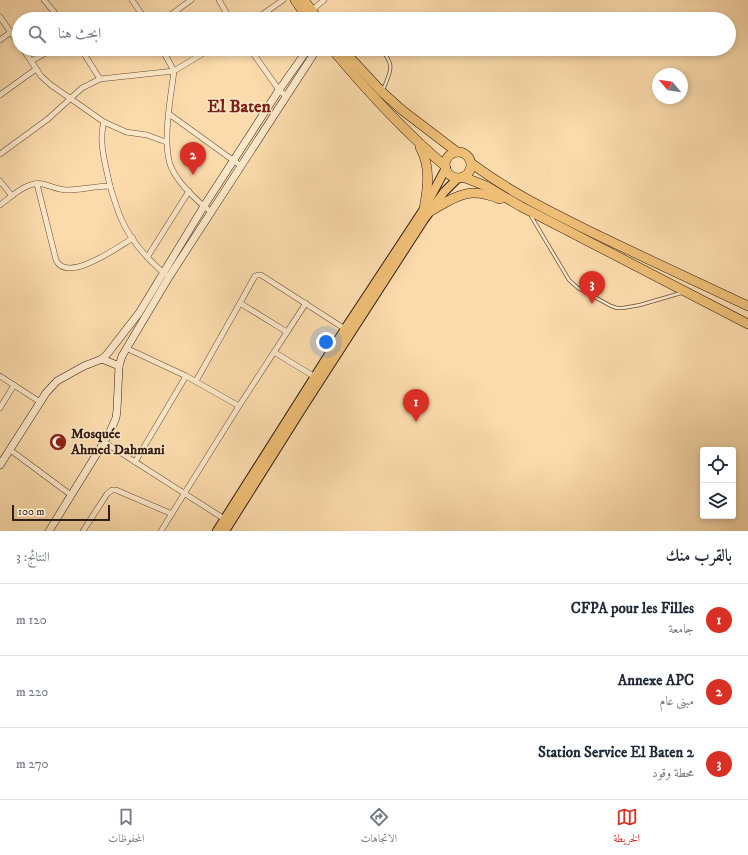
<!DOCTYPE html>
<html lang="ar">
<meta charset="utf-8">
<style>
:root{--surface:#fff;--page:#f6f6f7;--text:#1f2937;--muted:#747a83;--line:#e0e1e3;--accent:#d93025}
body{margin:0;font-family:"IM FELL DW Pica",Amiri,serif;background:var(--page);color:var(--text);direction:rtl}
.controls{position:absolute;right:12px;bottom:12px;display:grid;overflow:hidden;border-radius:4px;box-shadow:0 2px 6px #0003}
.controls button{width:36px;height:36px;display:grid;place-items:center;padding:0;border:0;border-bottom:1px solid var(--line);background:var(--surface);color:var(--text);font:20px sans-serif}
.compass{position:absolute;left:652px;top:68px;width:36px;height:36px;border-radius:50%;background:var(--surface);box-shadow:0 2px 6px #0003;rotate:299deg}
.scale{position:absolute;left:12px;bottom:10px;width:98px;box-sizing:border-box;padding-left:4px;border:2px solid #311e14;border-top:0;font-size:11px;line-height:14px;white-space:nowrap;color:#311e14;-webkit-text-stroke:3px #fce8c9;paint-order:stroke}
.you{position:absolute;left:326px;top:342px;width:14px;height:14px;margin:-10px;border:3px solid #fff;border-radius:50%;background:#1a73e8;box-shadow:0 0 0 6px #1a73e833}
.badge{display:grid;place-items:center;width:26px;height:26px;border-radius:50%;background:var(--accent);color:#fff;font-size:13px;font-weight:700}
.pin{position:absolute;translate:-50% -33px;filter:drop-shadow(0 1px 2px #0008)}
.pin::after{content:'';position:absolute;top:21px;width:14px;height:12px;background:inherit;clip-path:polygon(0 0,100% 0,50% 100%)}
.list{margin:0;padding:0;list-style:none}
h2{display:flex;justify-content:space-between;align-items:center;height:52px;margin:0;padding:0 16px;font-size:17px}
h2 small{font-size:13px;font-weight:400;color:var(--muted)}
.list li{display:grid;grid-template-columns:26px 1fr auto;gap:12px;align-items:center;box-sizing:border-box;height:72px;padding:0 16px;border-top:1px solid var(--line)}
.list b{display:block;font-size:15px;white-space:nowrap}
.list p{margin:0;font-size:13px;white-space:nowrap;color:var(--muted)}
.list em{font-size:13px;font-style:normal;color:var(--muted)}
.icon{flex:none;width:22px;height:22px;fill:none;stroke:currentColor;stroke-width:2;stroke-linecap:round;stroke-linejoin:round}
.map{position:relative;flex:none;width:748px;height:531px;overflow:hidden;direction:ltr}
.search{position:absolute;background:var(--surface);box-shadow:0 2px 6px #0003;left:12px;right:12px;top:12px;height:44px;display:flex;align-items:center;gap:10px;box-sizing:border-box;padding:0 14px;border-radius:22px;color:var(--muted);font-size:15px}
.sheet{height:268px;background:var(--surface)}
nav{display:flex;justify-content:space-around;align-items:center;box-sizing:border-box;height:56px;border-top:1px solid var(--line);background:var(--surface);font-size:11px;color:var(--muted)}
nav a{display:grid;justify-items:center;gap:2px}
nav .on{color:var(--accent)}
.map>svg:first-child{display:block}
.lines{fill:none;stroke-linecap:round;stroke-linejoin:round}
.lane-casing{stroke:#644d3a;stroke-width:4}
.street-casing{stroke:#644d3a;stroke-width:6}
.secondary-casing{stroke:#311e14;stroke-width:8}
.primary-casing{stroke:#311e14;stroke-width:10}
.highway-casing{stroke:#311e14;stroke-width:10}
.lane{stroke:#fce8c9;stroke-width:2.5}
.street{stroke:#fce8c9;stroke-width:5}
.secondary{stroke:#fce8c9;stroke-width:7}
.primary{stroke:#eebe76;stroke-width:8}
.highway{stroke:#eebe76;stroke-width:9}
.labels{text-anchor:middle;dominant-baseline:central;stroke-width:3;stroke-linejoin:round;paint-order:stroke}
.poi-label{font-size:14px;font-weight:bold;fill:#311e14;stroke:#fce8c9;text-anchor:start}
.district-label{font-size:18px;font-weight:bold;fill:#7a1f14;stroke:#fce8c9}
</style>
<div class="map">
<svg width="748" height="531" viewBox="0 0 748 531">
<rect width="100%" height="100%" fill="#fbdbac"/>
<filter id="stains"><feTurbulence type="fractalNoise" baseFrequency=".005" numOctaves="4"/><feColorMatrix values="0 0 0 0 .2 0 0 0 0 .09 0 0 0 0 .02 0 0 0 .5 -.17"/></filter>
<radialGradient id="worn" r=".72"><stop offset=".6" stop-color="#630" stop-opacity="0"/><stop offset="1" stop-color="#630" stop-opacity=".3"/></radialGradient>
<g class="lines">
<defs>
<g id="lane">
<path d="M382,49c13,19 9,20 1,41"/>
<polyline points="531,216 569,280 578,288 611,306 617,308 623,308 640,305 681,293"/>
</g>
<g id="street">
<polyline points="44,0 60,19"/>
<polyline points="132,0 145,19"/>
<polyline points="219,0 230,19"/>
<polyline points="311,11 324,0"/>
<polyline points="0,17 19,44"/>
<polyline points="165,19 191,0"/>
<polyline points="256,19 283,0"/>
<polyline points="0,40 11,32"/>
<path d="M23,49l18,27 10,9 53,37c-6,20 2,44 6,64"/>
<polyline points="81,49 100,79"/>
<path d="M210,49l-36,22c-3,25 -13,76 -2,98 7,15 26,33 39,43"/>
<polyline points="250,49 279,90 286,96"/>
<polyline points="31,61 53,49"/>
<polyline points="0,95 36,69"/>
<polyline points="169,114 241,166"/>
<polyline points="104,122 126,132 147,135 166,142"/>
<polyline points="0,154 48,119 82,88 100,79 174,71 162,49"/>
<polyline points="0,181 12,196"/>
<path d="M37,184l19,76c11,24 62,-13 77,-22"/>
<path d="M0,205c11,-8 28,-25 43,-21 8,2 15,6 24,6 15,0 28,-4 43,-4 3,10 6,20 10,30 9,22 27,43 45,58"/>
<polyline points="148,256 189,191"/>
<polyline points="240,303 255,276 258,275 261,275 345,329"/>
<polyline points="126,348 186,376 239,406"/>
<polyline points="274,352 315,377"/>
<polyline points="0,376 40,402"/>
<polyline points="196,381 240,303 287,332"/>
<polyline points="0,408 14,385"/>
<polyline points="104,442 226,520"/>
<polyline points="9,449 71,495"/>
<polyline points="135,462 186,376"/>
<polyline points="83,531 107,494 112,490 116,490 172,514"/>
<polyline points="161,531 239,406 306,303"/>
</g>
<g id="secondary">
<polyline points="102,359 119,366"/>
<polyline points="0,465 46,393 57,381 84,366 102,359 108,353 139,313 204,206 279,90 308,49"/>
<polyline points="49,531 109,434 116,418 117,410 119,366 122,356 169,277 317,49"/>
</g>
<g id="primary">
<polyline points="217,531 345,329 424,209 446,168"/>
<polyline points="225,531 301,410 423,221 444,192 458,178"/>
</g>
<g id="highway">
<polyline points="295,0 308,19"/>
<polyline points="304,0 318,19"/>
<path d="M332,49c35,42 72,82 113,117"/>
<polyline points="342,49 382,92 402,110 457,152"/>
<path d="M420,147c11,20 8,40 4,62"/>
<circle cx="458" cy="165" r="13"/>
<path d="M471,163c36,27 72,45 112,65 55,27 110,52 165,78"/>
<polyline points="463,177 486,186 520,206 748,324"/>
<path d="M429,212c28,-16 38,-26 71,-13"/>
</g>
</defs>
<use href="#lane" class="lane-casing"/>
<use href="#street" class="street-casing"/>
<use href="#secondary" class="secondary-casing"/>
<use href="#primary" class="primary-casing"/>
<use href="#highway" class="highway-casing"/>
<use href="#lane" class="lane"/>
<use href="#street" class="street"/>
<use href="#secondary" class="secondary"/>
<use href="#primary" class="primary"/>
<use href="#highway" class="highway"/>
</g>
<defs>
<symbol id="mosque-disc" viewBox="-11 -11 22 22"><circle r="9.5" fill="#8f2418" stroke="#fce8c9"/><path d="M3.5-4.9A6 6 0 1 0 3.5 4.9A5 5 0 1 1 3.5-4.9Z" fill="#fff"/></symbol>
</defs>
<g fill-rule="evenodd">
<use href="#mosque-disc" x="48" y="432" width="20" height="20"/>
</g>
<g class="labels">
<g class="poi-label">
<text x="71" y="434">Mosquée<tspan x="71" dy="16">Ahmed Dahmani</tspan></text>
</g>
<g class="district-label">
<text x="239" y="107">El Baten</text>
</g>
</g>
<rect width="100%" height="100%" filter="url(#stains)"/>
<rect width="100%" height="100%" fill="url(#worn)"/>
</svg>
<div class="controls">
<button><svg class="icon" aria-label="locate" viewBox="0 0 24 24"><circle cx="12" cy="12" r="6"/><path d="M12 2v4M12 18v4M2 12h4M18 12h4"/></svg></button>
<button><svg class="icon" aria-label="layers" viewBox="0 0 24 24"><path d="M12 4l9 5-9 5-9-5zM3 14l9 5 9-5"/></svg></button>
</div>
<svg class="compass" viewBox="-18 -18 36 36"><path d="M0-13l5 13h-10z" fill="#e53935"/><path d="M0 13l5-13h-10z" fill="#747a83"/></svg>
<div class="scale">100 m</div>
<div class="you"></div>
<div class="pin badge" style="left:416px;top:422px">1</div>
<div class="pin badge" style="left:193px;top:175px">2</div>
<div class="pin badge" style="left:592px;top:304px">3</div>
<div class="search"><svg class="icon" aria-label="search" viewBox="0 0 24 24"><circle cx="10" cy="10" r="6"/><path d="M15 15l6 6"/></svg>ابحث هنا</div>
</div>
<section class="sheet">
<h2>بالقرب منك<small>النتائج: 3</small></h2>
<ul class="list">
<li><span class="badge">1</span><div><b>CFPA pour les Filles</b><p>جامعة</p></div><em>120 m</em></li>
<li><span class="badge">2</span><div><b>Annexe APC</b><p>مبنى عام</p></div><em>220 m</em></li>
<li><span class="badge">3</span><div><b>Station Service El Baten 2</b><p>محطة وقود</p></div><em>270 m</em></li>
</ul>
</section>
<nav>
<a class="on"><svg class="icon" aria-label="map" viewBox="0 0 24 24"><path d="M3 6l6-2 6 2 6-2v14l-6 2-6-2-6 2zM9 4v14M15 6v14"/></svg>الخريطة</a>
<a><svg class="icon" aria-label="directions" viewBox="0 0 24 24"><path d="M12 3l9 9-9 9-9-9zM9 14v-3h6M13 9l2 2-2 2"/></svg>الاتجاهات</a>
<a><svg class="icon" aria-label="saved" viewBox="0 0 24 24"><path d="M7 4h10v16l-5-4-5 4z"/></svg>المحفوظات</a>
</nav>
